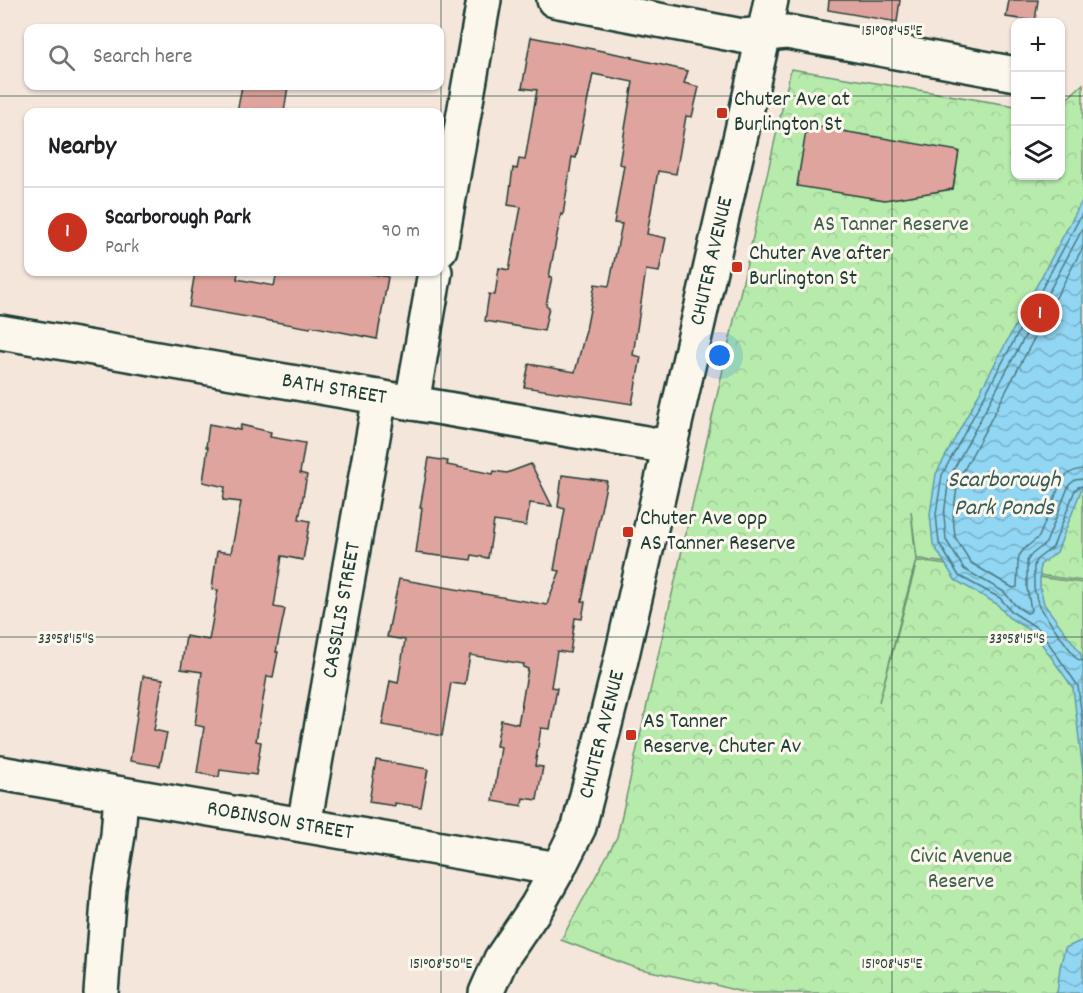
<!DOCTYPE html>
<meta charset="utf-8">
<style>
:root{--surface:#fff;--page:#f6f6f6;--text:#202124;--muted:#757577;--line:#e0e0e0;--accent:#c8321e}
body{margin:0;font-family:Dekko,sans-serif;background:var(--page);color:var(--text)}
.controls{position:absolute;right:18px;top:18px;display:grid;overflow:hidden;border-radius:12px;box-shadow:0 2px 4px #0004}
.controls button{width:54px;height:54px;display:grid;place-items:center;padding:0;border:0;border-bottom:2px solid var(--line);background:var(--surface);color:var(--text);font:30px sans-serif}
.you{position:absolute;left:720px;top:356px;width:21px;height:21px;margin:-15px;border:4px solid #fff;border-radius:50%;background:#1a73e8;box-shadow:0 0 0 9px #1a73e833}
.badge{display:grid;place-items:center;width:39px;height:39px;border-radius:50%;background:var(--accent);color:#fff;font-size:20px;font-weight:700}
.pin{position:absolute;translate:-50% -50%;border:3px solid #fff;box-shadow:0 2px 6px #0006}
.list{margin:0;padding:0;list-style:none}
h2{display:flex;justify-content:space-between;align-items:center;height:78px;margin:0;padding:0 24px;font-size:26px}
h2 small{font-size:20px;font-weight:400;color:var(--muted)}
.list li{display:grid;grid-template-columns:39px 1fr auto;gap:18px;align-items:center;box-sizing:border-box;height:90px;padding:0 24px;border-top:2px solid var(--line)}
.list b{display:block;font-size:22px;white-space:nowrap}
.list p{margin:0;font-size:20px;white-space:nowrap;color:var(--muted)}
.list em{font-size:20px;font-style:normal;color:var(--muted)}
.icon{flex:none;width:33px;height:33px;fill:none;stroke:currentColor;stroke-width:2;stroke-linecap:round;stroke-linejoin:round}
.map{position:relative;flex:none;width:1083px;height:993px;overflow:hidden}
.search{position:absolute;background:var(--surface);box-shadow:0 2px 4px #0004;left:24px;top:24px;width:420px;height:66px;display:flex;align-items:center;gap:15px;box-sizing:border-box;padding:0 21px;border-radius:12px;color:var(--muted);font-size:22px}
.panel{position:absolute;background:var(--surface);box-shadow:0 2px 4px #0004;left:24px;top:108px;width:420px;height:168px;border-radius:12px}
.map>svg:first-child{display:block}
.park{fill:url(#park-crowns);stroke:#6b9470;stroke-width:1.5}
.water{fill:url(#water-waves);stroke:#6399a7;stroke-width:1.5}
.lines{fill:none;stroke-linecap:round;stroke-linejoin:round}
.shore{stroke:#4d7a80;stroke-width:1.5}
.building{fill:#dea49d;stroke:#1f3d34;stroke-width:1.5}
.minor-casing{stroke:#1f3d34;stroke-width:38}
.major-casing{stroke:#1f3d34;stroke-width:38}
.minor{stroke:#fbf7ec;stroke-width:33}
.major{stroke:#fbf7ec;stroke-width:33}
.ticks{fill:none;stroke:#1f3d34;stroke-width:1.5;stroke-opacity:0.45}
.poi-dot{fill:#c8321e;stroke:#fbf7ec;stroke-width:2}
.labels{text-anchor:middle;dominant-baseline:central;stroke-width:6;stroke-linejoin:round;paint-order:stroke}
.poi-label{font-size:22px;fill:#1f3d34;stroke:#fbf7ec;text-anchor:start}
.park-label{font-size:22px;fill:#3d604c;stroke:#fbf7ec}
.street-label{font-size:22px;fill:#1f3d34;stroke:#fbf7ec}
.water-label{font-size:24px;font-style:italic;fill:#365c5a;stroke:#fbf7ec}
.ticks-label{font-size:15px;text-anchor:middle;fill:#1f3d34;stroke:#fbf7ec;stroke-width:6;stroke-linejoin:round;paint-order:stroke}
</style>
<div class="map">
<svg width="1083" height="993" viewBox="0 0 1083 993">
<defs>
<pattern id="park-crowns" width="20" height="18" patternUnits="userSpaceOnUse" patternTransform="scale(1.5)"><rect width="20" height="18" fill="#b7ebac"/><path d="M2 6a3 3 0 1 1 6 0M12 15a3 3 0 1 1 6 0" fill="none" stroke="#9dca95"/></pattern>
<pattern id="water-waves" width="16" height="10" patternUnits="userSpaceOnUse" patternTransform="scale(1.5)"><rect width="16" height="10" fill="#91d6f3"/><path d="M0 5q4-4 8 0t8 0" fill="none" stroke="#76afc6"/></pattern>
</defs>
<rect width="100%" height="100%" fill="#f5e6dc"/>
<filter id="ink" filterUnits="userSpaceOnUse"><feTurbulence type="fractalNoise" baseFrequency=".0167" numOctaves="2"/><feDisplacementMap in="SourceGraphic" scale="12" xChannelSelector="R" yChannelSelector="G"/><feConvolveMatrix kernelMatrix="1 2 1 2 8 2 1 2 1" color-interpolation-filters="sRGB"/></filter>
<g filter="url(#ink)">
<polygon class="park" points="791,69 1015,106 1016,176 1060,176 1061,104 1083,84 1083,581 917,559 911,511 916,560 879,702 917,561 1083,583 1083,993 745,993 716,985 636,968 561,940 617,837"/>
<g class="water">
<polygon points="1083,199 1083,485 1057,552 1040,565 1040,587 1044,604 1080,652 1083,662 1083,772 1073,688 1034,633 1008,617 997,604 955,580 933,544 930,514 936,474"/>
<polygon points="1083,940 1083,993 1057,993 1060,967 1065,948"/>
</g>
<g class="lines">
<g class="shore">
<polyline points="1083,212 942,475 936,514 939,543 959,576 1000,598 1012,612 1039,629 1078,686 1083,727"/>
<polyline points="1083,228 949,478 944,515 946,540 964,569 1004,592 1017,607 1027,613 1030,612 1031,610 1027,588 1027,561 1031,555 1046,543 1069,485 1075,480 1083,479"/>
<path d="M1083,247l-125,234 -5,34 2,22 16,26 42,25 4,-1 1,-24 1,-7 5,-7 15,-12 22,-55c5,-9 12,-12 22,-13"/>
<polyline points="1083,486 1078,487 1075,490 1053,547 1036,560 1034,566 1034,588 1039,607 1076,658 1079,660 1083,661"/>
</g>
</g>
<g class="building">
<polygon points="829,0 900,0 897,22 828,10"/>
<polygon points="1009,0 1038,0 1035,21 1006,17"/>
<polygon points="531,37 633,57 632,58 688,71 684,83 699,87 692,117 686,116 676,174 658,171 647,234 666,238 659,272 646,270 633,355 641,357 632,404 524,387 529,364 575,372 586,330 595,284 609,286 622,224 614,223 624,165 619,164 633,82 593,74 576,158 572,157 563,215 561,214 549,277 552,277 546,305 549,307 544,331 485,321 489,294 495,295 499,268 509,270 521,207 508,205 513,168 517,169 519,159 525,160 537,90 522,88"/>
<polygon points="242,86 288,86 284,112 237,112"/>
<polygon points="807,125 959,151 953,189 885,200 797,186"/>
<polygon points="195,272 238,272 237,279 274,286 277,272 363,272 388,277 377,339 311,326 310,328 189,307"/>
<polygon points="209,424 240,430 241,425 271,432 270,437 305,443 300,473 307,475 299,519 310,521 303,560 282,556 274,607 285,609 276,652 278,652 273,677 267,676 256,741 261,742 256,775 220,770 219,777 197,773 204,727 195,725 202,672 181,669 186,636 209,640 218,590 212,589 217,551 231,553 241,502 223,500 225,487 203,482 208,447 206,447"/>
<polygon points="429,458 448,461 447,465 493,474 494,471 507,473 531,464 552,506 530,503 526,526 494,521 488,558 472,555 471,560 416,553 422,508 420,508"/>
<polygon points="562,475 607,481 582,601 585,602 582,619 575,618 570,653 557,651 551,687 557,688 550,729 541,728 535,766 543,767 537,800 523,798 522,806 493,801 501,747 496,746 501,720 518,724 528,669 523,667 524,664 470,655 465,685 451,683 442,736 382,725 390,681 398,683 405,640 387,637 399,579 547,605 549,598 560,571 554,570 565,509 558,507"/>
<polygon points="143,676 163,679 154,730 167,733 160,766 130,761"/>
<polygon points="376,760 428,769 421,807 395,803 395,806 369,802"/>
</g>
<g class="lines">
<defs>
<g id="minor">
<polyline points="554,0 742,36 787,32 1016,74"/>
<polyline points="440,249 484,0"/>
<path id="s1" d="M0,332l669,115"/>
<polyline points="412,403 435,272"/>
<path id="s2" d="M0,773l558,96"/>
<path id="s3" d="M304,825l76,-428"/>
<polyline points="101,993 109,888 118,835 121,794"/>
</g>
<g id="major">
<path id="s4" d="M486,993l15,-34 36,-53 21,-37 21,-42 38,-150 147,-643 7,-34"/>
</g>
</defs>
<use href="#minor" class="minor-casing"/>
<use href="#major" class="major-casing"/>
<use href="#minor" class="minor"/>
<use href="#major" class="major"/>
</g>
</g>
<path class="ticks" d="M441,0v993M892,0v993M0,96h1016M1060,96h23M0,637h1083"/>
<g class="poi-dot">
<rect x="716" y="107" width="12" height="12" rx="3"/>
<rect x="731" y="261" width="12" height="12" rx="3"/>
<rect x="622" y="526" width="12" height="12" rx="3"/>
<rect x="625" y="729" width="12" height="12" rx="3"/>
</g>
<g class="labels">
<g class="poi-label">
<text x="734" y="100">Chuter Ave at<tspan x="734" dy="25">Burlington St</tspan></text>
<text x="749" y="254">Chuter Ave after<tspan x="749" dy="25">Burlington St</tspan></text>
<text x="640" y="519">Chuter Ave opp<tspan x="640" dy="25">AS Tanner Reserve</tspan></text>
<text x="643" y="722">AS Tanner<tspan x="643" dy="25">Reserve, Chuter Av</tspan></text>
</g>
<g class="park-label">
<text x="891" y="225">AS Tanner Reserve</text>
<text x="961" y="857">Civic Avenue<tspan x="961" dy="25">Reserve</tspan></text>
</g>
<g class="street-label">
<text stroke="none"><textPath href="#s4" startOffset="772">CHUTER AVENUE</textPath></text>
<text stroke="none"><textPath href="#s1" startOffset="339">BATH STREET</textPath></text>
<text stroke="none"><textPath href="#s3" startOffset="218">CASSILIS STREET</textPath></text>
<text stroke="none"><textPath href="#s4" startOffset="286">CHUTER AVENUE</textPath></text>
<text stroke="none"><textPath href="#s2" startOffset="284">ROBINSON STREET</textPath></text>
</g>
<g class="water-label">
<text x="1004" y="481">Scarborough<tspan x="1004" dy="28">Park Ponds</tspan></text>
</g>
</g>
<g class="ticks-label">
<text x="892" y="35">151°08'45"E</text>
<text x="1017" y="643">33°58'15"S</text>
<text x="66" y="643">33°58'15"S</text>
<text x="441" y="968">151°08'50"E</text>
<text x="892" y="968">151°08'45"E</text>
</g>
</svg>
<div class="controls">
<button>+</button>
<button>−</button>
<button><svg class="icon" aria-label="layers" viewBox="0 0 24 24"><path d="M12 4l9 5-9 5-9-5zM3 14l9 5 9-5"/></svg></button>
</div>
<div class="you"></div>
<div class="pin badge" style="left:1040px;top:313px">1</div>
<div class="search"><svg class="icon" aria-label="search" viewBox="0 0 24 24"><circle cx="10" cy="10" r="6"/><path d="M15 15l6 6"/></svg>Search here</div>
<section class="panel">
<h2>Nearby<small></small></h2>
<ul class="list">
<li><span class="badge">1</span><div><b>Scarborough Park</b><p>Park</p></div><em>90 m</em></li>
</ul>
</section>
</div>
